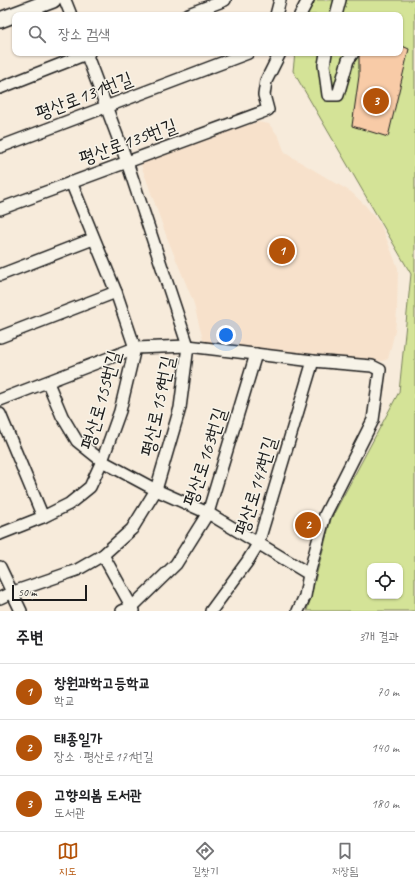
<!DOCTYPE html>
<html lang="ko">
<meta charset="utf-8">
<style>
:root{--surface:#fff;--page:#f6f6f6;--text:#202124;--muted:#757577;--line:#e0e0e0;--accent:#b45309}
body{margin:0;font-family:Caveat,"Poor Story",sans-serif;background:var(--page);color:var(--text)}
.controls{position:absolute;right:12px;bottom:12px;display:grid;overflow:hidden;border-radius:8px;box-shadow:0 1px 3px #0004}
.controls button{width:36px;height:36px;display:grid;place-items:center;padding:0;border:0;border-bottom:1px solid var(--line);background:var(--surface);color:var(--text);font:20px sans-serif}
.scale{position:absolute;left:12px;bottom:10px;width:75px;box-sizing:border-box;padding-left:4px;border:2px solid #1c1c1c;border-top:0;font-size:11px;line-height:14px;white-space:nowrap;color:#1c1c1c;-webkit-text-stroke:3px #f7f3e8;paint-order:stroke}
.you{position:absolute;left:226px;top:335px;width:14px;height:14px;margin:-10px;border:3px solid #fff;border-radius:50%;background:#1a73e8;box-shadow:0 0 0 6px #1a73e833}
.badge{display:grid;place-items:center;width:26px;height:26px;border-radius:50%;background:var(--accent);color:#fff;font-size:13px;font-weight:700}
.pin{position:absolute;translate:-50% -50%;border:2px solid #fff;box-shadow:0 1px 4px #0006}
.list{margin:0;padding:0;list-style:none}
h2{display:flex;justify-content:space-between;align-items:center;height:52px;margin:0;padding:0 16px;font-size:17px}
h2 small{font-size:13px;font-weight:400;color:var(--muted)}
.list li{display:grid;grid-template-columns:26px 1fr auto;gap:12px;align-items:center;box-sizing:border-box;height:56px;padding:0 16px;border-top:1px solid var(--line)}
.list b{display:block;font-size:15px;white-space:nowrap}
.list p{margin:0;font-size:13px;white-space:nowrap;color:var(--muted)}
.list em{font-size:13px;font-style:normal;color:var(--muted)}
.icon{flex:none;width:22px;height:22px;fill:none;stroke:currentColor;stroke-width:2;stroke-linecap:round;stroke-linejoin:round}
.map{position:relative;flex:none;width:415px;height:611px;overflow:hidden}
.search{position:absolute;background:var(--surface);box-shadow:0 1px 3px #0004;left:12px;right:12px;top:12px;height:44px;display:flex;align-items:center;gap:10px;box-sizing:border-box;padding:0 14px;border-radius:8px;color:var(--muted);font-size:15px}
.sheet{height:220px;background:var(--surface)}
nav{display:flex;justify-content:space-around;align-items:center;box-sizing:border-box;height:56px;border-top:1px solid var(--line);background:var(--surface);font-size:11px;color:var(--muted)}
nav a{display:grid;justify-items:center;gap:2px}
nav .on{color:var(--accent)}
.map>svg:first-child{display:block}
.built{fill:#f7e1cb}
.green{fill:#d4e397;stroke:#78805a;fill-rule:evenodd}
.building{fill:#f8cba7;stroke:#1c1c1c}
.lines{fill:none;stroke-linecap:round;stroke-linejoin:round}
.minor-casing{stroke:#1c1c1c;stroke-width:14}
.secondary-casing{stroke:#1c1c1c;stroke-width:18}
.minor{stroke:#f7f3e8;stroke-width:11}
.secondary{stroke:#f7f3e8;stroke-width:15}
.labels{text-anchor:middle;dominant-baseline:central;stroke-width:3;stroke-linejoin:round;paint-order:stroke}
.street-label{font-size:19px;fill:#1c1c1c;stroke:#f7f3e8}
</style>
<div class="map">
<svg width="415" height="611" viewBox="0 0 415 611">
<rect width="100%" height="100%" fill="#f7ebdb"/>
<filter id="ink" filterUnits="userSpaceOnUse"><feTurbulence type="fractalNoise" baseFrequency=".025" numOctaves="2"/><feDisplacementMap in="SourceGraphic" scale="8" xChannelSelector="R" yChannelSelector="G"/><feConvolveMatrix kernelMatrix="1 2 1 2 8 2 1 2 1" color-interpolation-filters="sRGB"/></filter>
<g filter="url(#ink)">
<polygon class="built" points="258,122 269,124 279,137 285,153 351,192 365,205 381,225 398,268 397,311 395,331 388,359 382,361 209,343 203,340 193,301 166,235 140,162 172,148"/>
<path class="green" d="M303,0h112v611h-108l24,-92 68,-127 12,-118 -118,-203 2,-18h105v-38h-99zM370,566h30v30h-30z"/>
<g class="building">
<polygon points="400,45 409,49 388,137 352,126 359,76 359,56 362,53 400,53"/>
<polygon points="307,516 313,519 308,532 303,531"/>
</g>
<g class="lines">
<defs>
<g id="minor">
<polyline points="65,0 71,15"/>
<polyline points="186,15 225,0"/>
<polyline points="276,15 280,0"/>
<polyline points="300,15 308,0"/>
<polyline points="336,15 340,0"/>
<polyline points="326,53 324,65 328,95 338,95 348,60 353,53"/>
<polyline points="0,88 89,53"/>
<polyline points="0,147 248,53"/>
<polyline points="0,209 268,110 264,95 266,81 280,53"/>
<polyline points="0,275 93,239"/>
<polyline points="0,337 116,292"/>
<polyline points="48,383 62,416 77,441 102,461 156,490 208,513 309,574"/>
<polyline points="0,400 135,348 188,346 313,361 372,366 380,370 373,420 325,515 309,574 305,596 298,611"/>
<polyline points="0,414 43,517"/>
<polyline points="0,534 43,517 69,504 90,487 102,461 120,411 135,348 116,292 71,182"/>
<polyline points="103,555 134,611"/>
<polyline points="0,567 21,611"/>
<polyline points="0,598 13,592 77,570 103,555 132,529 156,490 180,408 188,346 127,162 86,53"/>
<polyline points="122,611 132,607 176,564 208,513 256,354"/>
<polyline points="211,611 247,562 258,544 313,361"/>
</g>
<polyline id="secondary" points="0,20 53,0"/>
</defs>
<use href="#minor" class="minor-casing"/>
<use href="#secondary" class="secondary-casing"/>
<use href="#minor" class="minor"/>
<use href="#secondary" class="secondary"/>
</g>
</g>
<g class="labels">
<g class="street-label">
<text transform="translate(84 96) rotate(-21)">평산로131번길</text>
<text transform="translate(128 142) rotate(-20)">평산로135번길</text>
<text transform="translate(101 400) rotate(-74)">평산로155번길</text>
<text transform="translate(158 406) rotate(-78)">평산로159번길</text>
<text transform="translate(205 457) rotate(-72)">평산로163번길</text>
<text transform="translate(256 486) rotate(-73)">평산로147번길</text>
</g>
</g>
</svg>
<div class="controls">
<button><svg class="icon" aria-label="locate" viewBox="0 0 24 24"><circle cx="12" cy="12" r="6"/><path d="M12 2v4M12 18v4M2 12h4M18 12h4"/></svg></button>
</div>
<div class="scale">50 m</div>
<div class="you"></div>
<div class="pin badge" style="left:282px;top:251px">1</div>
<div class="pin badge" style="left:308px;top:525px">2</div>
<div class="pin badge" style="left:376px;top:101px">3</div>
<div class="search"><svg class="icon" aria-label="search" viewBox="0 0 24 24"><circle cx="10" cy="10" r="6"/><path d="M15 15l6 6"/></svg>장소 검색</div>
</div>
<section class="sheet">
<h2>주변<small>3개 결과</small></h2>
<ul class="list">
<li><span class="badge">1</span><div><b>창원과학고등학교</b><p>학교</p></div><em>70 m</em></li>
<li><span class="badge">2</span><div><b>태종일가</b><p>장소 · 평산로171번길</p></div><em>140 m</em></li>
<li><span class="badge">3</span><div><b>고향의봄 도서관</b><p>도서관</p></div><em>180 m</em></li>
</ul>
</section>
<nav>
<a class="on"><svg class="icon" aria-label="map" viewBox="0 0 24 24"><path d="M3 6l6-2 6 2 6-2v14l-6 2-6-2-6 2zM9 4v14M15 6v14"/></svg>지도</a>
<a><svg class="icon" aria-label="directions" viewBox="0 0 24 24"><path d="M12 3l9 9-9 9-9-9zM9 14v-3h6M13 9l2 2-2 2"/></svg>길찾기</a>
<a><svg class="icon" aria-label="saved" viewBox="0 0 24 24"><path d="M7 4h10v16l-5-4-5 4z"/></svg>저장됨</a>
</nav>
